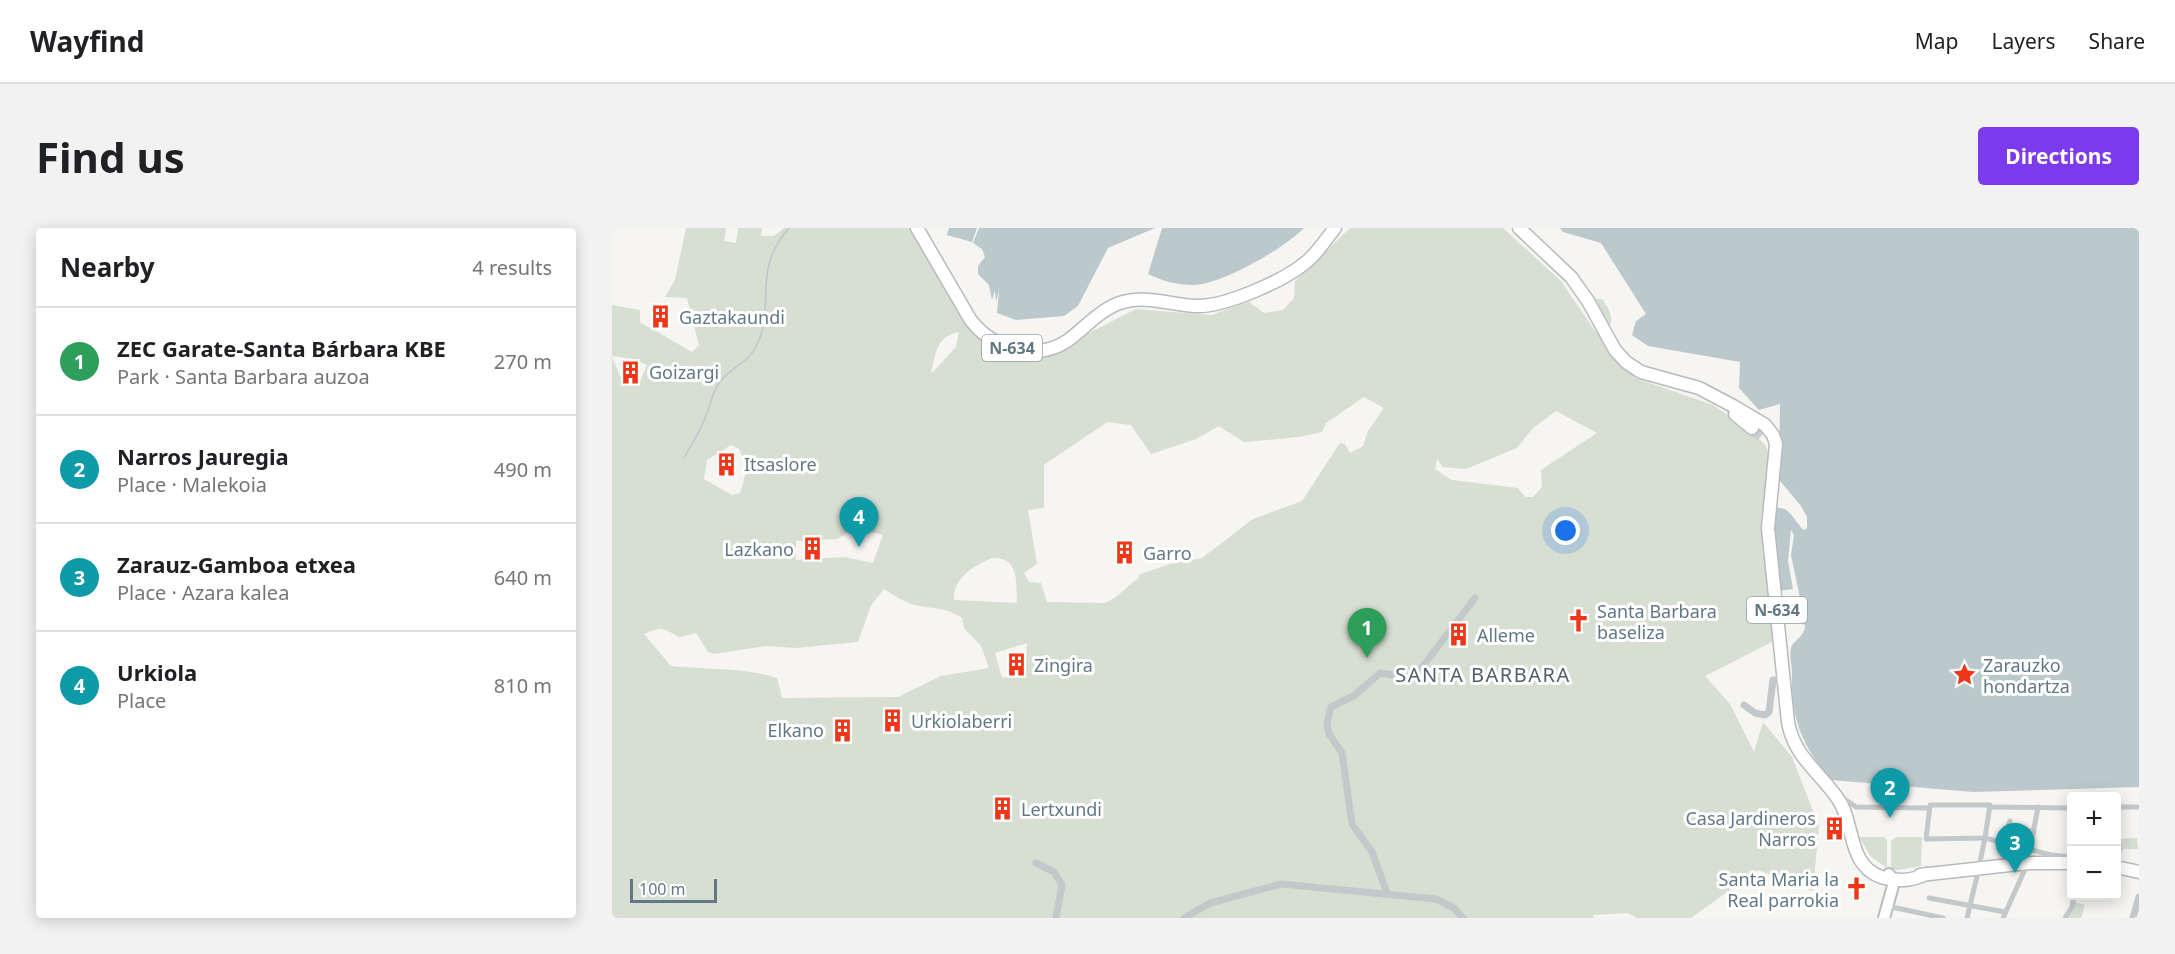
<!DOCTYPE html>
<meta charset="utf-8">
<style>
:root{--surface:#fff;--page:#f2f2f2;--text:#202124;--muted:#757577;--line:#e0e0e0;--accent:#7c3aed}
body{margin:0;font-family:"Noto Sans",sans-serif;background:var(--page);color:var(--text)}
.controls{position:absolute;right:18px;bottom:18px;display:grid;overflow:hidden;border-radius:6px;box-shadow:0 3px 15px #0003}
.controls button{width:54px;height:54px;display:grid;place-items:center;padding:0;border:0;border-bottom:2px solid var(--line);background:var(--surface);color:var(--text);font:30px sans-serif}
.scale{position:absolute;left:18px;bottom:15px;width:87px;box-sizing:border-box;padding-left:6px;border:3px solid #627985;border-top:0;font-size:16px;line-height:21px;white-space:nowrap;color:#627985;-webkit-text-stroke:4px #fff;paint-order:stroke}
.you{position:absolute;left:954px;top:303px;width:21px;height:21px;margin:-15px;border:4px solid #fff;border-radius:50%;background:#1a73e8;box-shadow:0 0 0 9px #1a73e833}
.badge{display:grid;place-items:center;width:39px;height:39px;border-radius:50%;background:var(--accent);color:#fff;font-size:20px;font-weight:700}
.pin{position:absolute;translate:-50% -50px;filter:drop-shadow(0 2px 3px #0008)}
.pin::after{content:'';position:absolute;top:32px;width:21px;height:18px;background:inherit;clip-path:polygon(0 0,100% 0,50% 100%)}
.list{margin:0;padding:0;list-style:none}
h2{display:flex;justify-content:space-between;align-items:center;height:78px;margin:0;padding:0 24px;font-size:26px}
h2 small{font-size:20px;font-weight:400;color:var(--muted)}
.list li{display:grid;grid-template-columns:39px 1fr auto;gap:18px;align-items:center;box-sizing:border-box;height:108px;padding:0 24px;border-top:2px solid var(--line)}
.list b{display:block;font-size:22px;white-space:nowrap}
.list p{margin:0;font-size:20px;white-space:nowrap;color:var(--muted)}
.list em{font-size:20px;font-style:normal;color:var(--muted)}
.map{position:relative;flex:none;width:1527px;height:690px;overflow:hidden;border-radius:6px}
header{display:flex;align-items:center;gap:36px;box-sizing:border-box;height:84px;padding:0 30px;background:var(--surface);border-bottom:2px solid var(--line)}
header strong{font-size:28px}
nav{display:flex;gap:33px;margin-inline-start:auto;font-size:21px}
.intro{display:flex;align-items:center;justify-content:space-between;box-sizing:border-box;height:144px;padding:0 36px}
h1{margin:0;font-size:42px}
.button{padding:15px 27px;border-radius:6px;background:var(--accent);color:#fff;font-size:21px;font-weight:700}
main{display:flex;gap:36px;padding:0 36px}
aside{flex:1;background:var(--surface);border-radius:6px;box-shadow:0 3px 15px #0003}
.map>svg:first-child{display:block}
.green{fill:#d7ded2;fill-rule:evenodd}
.water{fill:#bbc9cc}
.pier{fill:#f6f5f2}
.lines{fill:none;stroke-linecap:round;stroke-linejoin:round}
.stream{stroke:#bbc9cc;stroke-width:1.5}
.trunk-tunnel{stroke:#cad0d1;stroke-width:12;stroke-dasharray:12 6;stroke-linecap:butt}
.secondary-casing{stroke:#b7bdc1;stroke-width:14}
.trunk-casing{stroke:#b7bbbe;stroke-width:15}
.pedestrian{stroke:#c3c8ca;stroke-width:5}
.minor{stroke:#c3c8ca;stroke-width:7}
.secondary{stroke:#fff;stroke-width:10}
.trunk{stroke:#fff;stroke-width:12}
.labels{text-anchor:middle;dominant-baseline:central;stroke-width:6;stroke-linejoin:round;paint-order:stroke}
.shield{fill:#fff;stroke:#91a1aa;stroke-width:1.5}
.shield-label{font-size:16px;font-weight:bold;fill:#627985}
.poi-label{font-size:18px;fill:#627985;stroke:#fff;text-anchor:start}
.neighbourhood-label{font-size:20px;letter-spacing:1.5px;fill:#51616a;stroke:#fff}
</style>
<header>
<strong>Wayfind</strong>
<nav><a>Map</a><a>Layers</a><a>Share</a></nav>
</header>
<div class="intro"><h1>Find us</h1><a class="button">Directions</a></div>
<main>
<aside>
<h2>Nearby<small>4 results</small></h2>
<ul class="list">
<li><span class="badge" style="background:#2e9e5b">1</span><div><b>ZEC Garate-Santa Bárbara KBE</b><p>Park · Santa Barbara auzoa</p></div><em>270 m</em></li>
<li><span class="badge" style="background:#0f9aa8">2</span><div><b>Narros Jauregia</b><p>Place · Malekoia</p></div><em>490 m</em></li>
<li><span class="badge" style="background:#0f9aa8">3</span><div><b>Zarauz-Gamboa etxea</b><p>Place · Azara kalea</p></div><em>640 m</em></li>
<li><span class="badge" style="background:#0f9aa8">4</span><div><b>Urkiola</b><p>Place</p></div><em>810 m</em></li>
</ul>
</aside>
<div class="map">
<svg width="1527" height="690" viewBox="0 0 1527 690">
<rect width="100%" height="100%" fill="#f6f5f2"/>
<g class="green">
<path d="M74,0h40l-2,13 12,2 2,-15h24l-1,8h13l10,-8h126l63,104 18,15 20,7 17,3 47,-17 61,-31 75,6 38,-13 15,11 19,-3 11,-12 1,-17 55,-53h153l58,53 32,47 42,50 78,27 37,25 16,16 4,13 -9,61 13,121 -69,35 25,28 24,48 9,-30 29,35 27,69 -6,65 -55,-21 -67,48h-54l-9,-5 -35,2 1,3h-982v-561l8,19 19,8 8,-19 -14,-6 -21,-3v-51l28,5v12l52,30 7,-7 -12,-47 -22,-1 10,-17zM347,104l-3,15 -25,27c4,-19 5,-38 28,-42zM752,169l20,11 -16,23 -5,15 -13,7 -5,-9 -5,-1 -38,58 -49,18 -51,39 -32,6 -32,11 1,3c-12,7 -23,23 -36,25l-56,-1 -6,-19 -12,-1 -5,-9 13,-9 -9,-54 16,-2v-43l63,-43 24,3 20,29 45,-15 23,-13 25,16 55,-5 23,-5 4,-9zM944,183l41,22 -56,37 1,17 -9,10h-8l-7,-9 -66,-8 -17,-11 2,-10 6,8 23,2 51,-21 16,-20zM119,217l8,4 8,20 -7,24 -8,2 -28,-16 3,-19zM243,300l28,7 -10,28 -28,-6 -49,3v-19l41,-2zM380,330c28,-1 24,24 25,45l-63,-3c-1,-22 19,-34 38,-42zM272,361c10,6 19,13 31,16 17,4 32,2 47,13l2,10 17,18 8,22 -48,8 -43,21 -116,1 -5,-20c-34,-11 -71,-8 -106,-12l-27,-32c18,-8 19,-6 35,3l17,-4 12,19 6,2 52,-8 30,2 62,-6 13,-37zM415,415l-2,29 -23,6 -7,-25z"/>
<path d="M983,71h7c6,8 13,20 7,29z"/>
<polygon points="1247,609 1272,609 1275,612 1275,640 1259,629"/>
<polygon points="1284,609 1310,609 1309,638 1286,642 1279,640 1279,613"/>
<polygon points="1525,610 1526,621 1512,621 1505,631 1505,611"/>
<polygon points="1463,674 1473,677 1469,690 1457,690"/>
</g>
<g class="water">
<polygon points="337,0 365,0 360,14 335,7"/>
<polygon points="367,0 543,0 496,20 466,78 452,88 404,92 385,85 387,62 384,74 384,64 383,73 383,62 380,72 377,57 366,46 366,38 373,29 370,21 361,15"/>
<path d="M550,0h142c-19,20 -83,57 -111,57 -17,0 -30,-4 -45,-11z"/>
<path d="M948,0h579v559l-166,5 -142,-12c-30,-36 -40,-61 -39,-108 0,-6 -3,-18 -1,-24 3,-9 14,-11 14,-23l-11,-5 7,-17 -10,-48 3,-20 -3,-5 -3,31 5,28 -13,2 -7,-65 2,-18c15,-3 19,14 29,22l3,-2v-11l-7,-12 -21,-25 1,-76 -21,6 -20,-22 1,-26 -92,-16 -16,-11 4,-14 10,-7 -45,-71 -38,-11z"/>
</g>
<polygon class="pier" points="1167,252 1188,277 1195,289 1194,295 1186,279 1167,256"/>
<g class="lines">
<path class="stream" d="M72,230c8,-15 18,-29 23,-45 4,-10 5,-20 12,-30 10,-15 30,-20 38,-38 19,-40 -6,-74 32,-117"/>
<polyline class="trunk-tunnel" points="1140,200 1154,211"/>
<defs>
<polyline id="secondary" points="1272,690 1282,654 1277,646"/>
<g id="trunk">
<path d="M305,0l53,91c21,29 65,43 97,22 18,-13 34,-33 56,-39 24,-7 49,3 73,4 29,1 87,-25 109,-43 12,-9 21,-24 30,-35"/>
<path d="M907,0l52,49 17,24 27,49 11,12 15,10 58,16 36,19 30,18 8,10 3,9 -8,84 20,194c6,35 31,49 50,77 17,24 9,66 43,78 17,5 30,4 45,-3"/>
<polyline points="1123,186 1140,200"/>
<polyline points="1504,639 1527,644"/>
<polyline points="1308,647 1416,635 1460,635"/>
</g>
</defs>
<use href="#secondary" class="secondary-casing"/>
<use href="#trunk" class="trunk-casing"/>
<g class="pedestrian">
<polyline points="1234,572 1244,579 1314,580"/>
<polygon points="1318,577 1378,577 1373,610 1314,611"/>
<polyline points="1377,579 1460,580"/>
<polyline points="1504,579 1527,579"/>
<polyline points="1396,597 1422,604"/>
<polyline points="1392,615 1398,593"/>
<polyline points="1418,621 1426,579"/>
<polyline points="1368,634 1373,610 1439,627 1460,629"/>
<polyline points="1317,670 1393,684"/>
<polyline points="1280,679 1331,690"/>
<polyline points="1355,690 1366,644"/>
<polyline points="1391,690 1415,637"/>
<polyline points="1453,690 1460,679 1462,668"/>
</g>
<g class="minor">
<polyline points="1132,477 1143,485 1153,487 1157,484 1161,452 1172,452"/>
<polyline points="424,635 442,644 450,657 444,690"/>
<polyline points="775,665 760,624 740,596 730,525 717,506 715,495 719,479 743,467 768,445 796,449 808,442 863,370"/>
<polyline points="572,690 598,675 669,656 824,671 842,680 851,690"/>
<polyline points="1521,690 1527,669"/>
</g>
<use href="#secondary" class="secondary"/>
<use href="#trunk" class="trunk"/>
</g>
<defs>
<symbol id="building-bare" viewBox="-9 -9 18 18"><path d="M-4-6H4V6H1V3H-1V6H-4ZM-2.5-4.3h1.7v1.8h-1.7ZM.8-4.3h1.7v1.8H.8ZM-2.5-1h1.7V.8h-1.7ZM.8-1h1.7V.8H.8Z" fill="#f03618" stroke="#fff" stroke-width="2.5" paint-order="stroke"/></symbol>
<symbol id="church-bare" viewBox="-9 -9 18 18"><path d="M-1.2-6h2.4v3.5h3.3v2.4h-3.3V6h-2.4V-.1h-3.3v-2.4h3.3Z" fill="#f03618" stroke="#fff" stroke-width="2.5" paint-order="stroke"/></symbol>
<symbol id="sight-bare" viewBox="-9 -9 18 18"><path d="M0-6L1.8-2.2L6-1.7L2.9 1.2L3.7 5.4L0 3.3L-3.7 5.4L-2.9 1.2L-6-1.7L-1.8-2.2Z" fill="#f03618" stroke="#fff" stroke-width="2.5" paint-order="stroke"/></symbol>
</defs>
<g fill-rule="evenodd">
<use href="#building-bare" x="32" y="72" width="33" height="33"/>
<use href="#building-bare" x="2" y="128" width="33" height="33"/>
<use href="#building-bare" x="98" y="220" width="33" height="33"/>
<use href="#building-bare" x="184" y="304" width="33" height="33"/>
<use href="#building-bare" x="496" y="308" width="33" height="33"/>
<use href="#church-bare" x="950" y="376" width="33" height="33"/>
<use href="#building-bare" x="830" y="390" width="33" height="33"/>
<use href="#building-bare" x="388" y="420" width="33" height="33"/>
<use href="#sight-bare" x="1336" y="430" width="33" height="33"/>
<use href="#building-bare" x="264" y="476" width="33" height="33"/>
<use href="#building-bare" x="214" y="486" width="33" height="33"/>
<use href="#building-bare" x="374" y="564" width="33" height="33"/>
<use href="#building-bare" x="1206" y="584" width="33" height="33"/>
<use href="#church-bare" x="1228" y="644" width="33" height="33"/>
</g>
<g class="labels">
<g class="shield">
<rect x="370" y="107" width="60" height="26" rx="4.5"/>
<rect x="1135" y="369" width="60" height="26" rx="4.5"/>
</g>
<g class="shield-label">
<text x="400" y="120">N-634</text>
<text x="1165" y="382">N-634</text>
</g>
<g class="poi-label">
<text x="67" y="89">Gaztakaundi</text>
<text x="37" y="144">Goizargi</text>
<text x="132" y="236">Itsaslore</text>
<text x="182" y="321" text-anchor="end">Lazkano</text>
<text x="531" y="325">Garro</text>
<text x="985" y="383">Santa Barbara<tspan x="985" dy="21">baseliza</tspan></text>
<text x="865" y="407">Alleme</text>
<text x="422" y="437">Zingira</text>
<text x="1371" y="437">Zarauzko<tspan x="1371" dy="21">hondartza</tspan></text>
<text x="299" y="493">Urkiolaberri</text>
<text x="212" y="502" text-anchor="end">Elkano</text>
<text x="409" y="581">Lertxundi</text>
<text x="1204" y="590" text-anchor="end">Casa Jardineros<tspan x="1204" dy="21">Narros</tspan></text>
<text x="1227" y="651" text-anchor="end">Santa Maria la<tspan x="1227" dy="21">Real parrokia</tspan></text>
</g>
<g class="neighbourhood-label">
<text x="871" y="446">SANTA BARBARA</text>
</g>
</g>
</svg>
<div class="controls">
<button>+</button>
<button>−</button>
</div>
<div class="scale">100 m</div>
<div class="you"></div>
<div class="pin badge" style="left:755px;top:430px;background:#2e9e5b">1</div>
<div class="pin badge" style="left:1278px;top:590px;background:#0f9aa8">2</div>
<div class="pin badge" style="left:1403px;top:645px;background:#0f9aa8">3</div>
<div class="pin badge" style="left:247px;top:319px;background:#0f9aa8">4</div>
</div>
</main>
